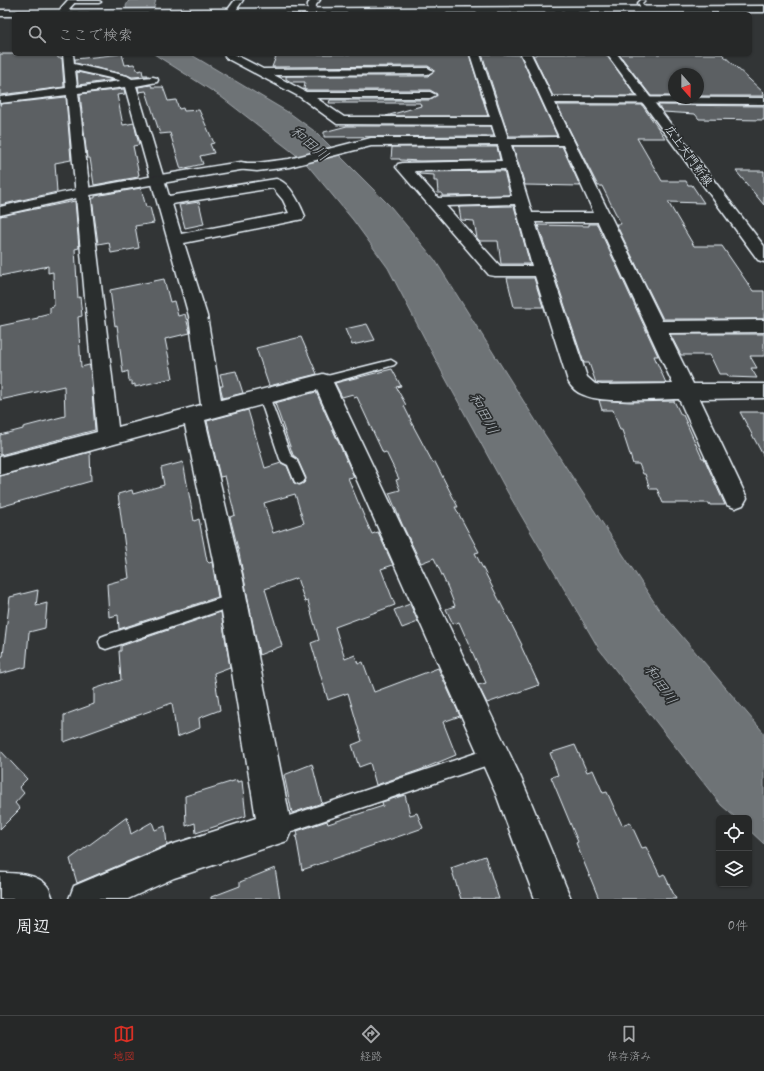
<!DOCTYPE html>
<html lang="ja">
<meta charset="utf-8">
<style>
:root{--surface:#262828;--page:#323434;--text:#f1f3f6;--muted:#a4a6a8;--line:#424445;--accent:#d93025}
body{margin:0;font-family:Mynerve,"Klee One",sans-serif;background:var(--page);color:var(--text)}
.controls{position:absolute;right:12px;bottom:12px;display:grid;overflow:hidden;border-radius:6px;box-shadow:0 1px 3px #0004}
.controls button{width:36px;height:36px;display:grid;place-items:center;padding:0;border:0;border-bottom:1px solid var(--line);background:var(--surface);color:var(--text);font:20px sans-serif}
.compass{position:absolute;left:668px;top:68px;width:36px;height:36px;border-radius:50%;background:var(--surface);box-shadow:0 1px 3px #0004;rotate:159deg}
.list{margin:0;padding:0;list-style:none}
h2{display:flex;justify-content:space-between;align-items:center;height:52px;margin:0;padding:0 16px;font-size:17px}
h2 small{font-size:13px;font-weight:400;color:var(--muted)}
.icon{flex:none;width:22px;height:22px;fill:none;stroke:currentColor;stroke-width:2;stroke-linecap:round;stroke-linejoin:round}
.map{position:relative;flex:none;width:764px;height:899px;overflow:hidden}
.search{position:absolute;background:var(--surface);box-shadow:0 1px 3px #0004;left:12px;right:12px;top:12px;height:44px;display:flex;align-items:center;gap:10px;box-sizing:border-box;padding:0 14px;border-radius:6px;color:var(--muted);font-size:15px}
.sheet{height:116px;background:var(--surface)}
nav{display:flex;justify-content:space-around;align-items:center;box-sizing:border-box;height:56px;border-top:1px solid var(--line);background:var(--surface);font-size:11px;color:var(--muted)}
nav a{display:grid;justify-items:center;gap:2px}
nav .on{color:var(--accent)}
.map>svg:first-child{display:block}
.water{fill:#6e7376;stroke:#9fa5aa}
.building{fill:#5c6063;stroke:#e8f1f8;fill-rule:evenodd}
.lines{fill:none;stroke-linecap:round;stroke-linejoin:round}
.lane-casing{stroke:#e8f1f8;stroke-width:3}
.street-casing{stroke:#e8f1f8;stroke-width:3}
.secondary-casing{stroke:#e8f1f8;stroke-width:3}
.lane{fill:#2a2d2e;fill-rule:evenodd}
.street{fill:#2a2d2e;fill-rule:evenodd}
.secondary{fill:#2a2d2e;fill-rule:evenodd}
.labels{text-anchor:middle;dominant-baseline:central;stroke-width:3.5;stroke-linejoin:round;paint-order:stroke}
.far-street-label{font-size:12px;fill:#e8f1f8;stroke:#2a2d2e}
.water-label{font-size:15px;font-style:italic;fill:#b1b8be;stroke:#2a2d2e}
</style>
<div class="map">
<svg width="764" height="899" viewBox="0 0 764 899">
<rect width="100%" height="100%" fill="#323536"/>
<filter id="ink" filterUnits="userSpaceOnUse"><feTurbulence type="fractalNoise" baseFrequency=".025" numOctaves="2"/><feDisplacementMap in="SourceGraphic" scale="8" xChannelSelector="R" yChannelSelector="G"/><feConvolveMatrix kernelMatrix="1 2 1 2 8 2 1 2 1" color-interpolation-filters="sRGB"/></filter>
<g filter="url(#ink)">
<g class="water">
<polygon points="129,0 156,0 154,7 155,14 128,14 126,6"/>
<polygon points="154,54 190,54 291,114 317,133 391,207 435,260 541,429 658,608 764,733 764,844 749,830 749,818 736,818 721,805 599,649 508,493 442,372 388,268 353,220 304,161 220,96"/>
</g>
<g class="building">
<polygon points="0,54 57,54 58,58 62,58 64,87 0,95"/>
<polygon points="122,54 125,65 134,64 138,71 142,70 143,75 148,75 148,76 132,77 127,75 75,63 75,59"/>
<polygon points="277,54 469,54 488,116 386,116 421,106 420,103 329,103 330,100 430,100 437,94 430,90 306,90 304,89 305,82 291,82 286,79 286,76 428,76 434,70 428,66 272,67"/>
<polygon points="482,54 520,55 557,136 509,136"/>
<polygon points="536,54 606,54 636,96 553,96 533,55 536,55"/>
<polygon points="619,54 722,54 764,93 764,96 698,96 698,74 674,74 674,96 651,96"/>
<polygon points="77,72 114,80 78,85"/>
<polygon points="151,85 152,87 163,87 168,101 176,100 179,109 183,108 184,111 199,110 214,143 210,144 214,153 200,156 203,164 181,169 170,133 160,134 146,91 139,92 138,87"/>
<polygon points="124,89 125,94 117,95 123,125 134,123 139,145 133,146 139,175 138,175 138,177 94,185 90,158 87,158 80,94"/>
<polygon points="66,97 71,160 55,163 57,192 0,205 0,104"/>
<polygon points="557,105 642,105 665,138 637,138 662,181 686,181 688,185 692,185 704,203 668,202 694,246 722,246 753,291 764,291 764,319 663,319 616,224 621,224 602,186 598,186"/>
<polygon points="658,105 764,106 764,120 699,119 695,114 663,112"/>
<polygon points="347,126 491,126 494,136 324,137 324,132"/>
<polygon points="513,146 562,146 580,186 525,185"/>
<polygon points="392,147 497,147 500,160 420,161 400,160 400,159 391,159"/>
<polygon points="504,171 510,195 442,196 442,193 438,193 437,181 434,181 434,175 419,174 419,172"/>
<polygon points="736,171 764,171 764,205"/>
<polygon points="141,188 146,207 150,207 154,223 135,226 139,248 111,253 109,242 98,244 92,198 95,198 95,196"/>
<polygon points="75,201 79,248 75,249 78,298 80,297 82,316 78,317 81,367 89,365 90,366 95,430 0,455 0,435 23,429 23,427 65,416 64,386 0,400 0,326 38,318 38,316 50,313 50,307 54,306 53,272 48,273 48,266 0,276 0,216"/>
<polygon points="199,202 204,224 185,228 179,205"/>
<polygon points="514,206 530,264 501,264 498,241 480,241 477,238 474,221 461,220 459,207"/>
<polygon points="589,224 597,224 658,356 654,356 666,383 596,383 589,363 584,363 538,225 589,226"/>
<polygon points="507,278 534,278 543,307 514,307"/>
<polygon points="164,279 170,302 174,301 178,316 185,314 190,333 165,339 173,378 135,387 135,384 132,385 132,381 129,381 128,371 123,373 117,325 115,326 110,290"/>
<polygon points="367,324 375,340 352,345 345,329"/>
<polygon points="670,334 764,334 764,356 750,356 757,368 751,368 757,378 729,377 727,374 719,374 710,355 681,355"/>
<polygon points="301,337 317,374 269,386 256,348"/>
<polygon points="392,369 401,386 396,387 406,405 404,406 411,420 410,420 433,463 435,462 458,507 455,507 479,552 475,553 522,645 521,646 539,685 487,703 478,685 486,683 459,622 453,624 446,609 455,606 448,588 434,558 421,563 402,524 389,493 400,490 396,480 399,479 386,452 383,453 357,397 354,398 353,394 342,397 335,383"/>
<polygon points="236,371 243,393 223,398 220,386 223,386 220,374"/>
<path d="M316,392l38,85 -6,1 18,43 6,13 6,-2 15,33 -12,4 14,36 -60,22 10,32 10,-4 3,9 5,-2 11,30 64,-24 22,48 -17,6 13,33 -36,15 -44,15 -6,-22 -11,4 -7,-22 10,-4 -14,-48 -20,7 -17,-57 8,-3 -11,-39 -3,1 -8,-24 -32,11 17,57 -23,9 -20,-102 -9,-36 5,-2 -10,-39 -5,1 -13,-56 41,-11 17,58 16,-5 6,3 7,17 6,2 4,-2 2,-5 -9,-20 -4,-3 -18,-52zM295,494l9,29 -31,10 -9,-30z"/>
<polygon points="599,400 630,402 674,401 681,415 683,415 702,458 704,458 725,505 710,505 709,503 663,503 657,489 650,489 645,474 643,474 639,464 633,464 622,430 620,430 613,410 602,410"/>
<polygon points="740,412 764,412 764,457"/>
<polygon points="90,452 91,481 0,507 0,476"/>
<polygon points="183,462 194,521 199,519 207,561 209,563 212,562 218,597 119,629 118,615 109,617 107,584 129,578 118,494 132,490 133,494 164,485 161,468"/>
<polygon points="38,590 36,606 47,603 45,628 29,632 26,667 0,674 0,657 3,656 10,597"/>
<polygon points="410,604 418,622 402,628 394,610"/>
<polygon points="221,612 230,667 214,673 220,710 199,718 200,728 177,737 172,703 64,742 64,715 94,704 94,689 121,680 119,651 121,651 121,646"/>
<polygon points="575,745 587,772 593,770 603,793 607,792 622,825 630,822 642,848 646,847 660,876 664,874 676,899 599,899 576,843 578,842 551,777 558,775 550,753"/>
<polygon points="0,750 27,779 19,787 24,793 15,803 20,809 0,829"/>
<polygon points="312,764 322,803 292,813 284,775"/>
<polygon points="237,780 237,782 242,781 246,816 196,833 195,823 186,826 185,796"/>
<polygon points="405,795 410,815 417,813 423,828 302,870 296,836 298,836 297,831 327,821 328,824 383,806 382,802"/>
<polygon points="127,817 131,834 152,822 155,830 165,826 167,845 77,883 70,859"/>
<polygon points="485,856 499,899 461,899 451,868"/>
<polygon points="275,868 280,899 211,899 211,897 240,886 240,882"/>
</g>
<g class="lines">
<defs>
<g id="lane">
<polygon points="641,0 645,0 642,3 648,11 644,11 638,3"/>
<polygon points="71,1 99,1 101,2 99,3 70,3"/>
<polygon points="391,360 396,363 394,365 323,385 318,381 323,377"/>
<polygon points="264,392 268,393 269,396 291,456 296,459 305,479 303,482 299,484 295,482 288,465 282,462 280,459 259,396 260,393"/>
<polygon points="234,594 239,596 241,600 239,604 234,606 106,649 101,647 99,642 101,637 106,635"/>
<polygon points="494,747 500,749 502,755 500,761 494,763 277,836 271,834 269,828 271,822 277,820"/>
</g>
<g id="street">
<polygon points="68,0 77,0 69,9 69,14 61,14 61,8"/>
<polygon points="235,0 243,0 234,13 228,13 227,11"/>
<polygon points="311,0 320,0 316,5 315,14 307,14 308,4"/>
<path d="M63,54h10l1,10 53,12 5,3 21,-2 4,1 1,2 -1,2 -21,4 33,110 107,-17c14,3 24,25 29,37l-2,3 -119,24 23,73 14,84 102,-26 7,2 191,402 50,121h-36l-39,-105 -179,-404 -112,30 37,155 50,254 -5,12 -113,37 -46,21h-59l5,-13 97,-41 85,-27 -40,-243 -31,-150 -185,50v-18l97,-25 -30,-337 -67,8v-6l66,-9zM75,70l44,10 1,1 -43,6zM125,87l64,229 12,89 -83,22 -40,-334zM273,188l10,12 6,13 -108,21 -9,-30z"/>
<path d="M224,54h10l29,15 165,-1 5,3 -5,3 -154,1 32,17h124l6,3 -6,3h-114l28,19h146l-20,-63h10l28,84 51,-1 -38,-83h10l21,43 212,1v6l-209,-1 107,218 102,-1v12l-96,1 25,51h71v14l-64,1 47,99 -4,7 -8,3 -8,-3 -48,-106c-22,0 -77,5 -95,-4 -7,-2 -13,-8 -16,-14l-33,-105h-40l-6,-1 -93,-108 2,-3 5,-1 99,-2 -4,-16 -127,1 -82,21 -32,4 -21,-2 -2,-3 2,-3h21l32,-4 82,-21h125l-4,-13 -155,-1 -37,-27 -74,-39zM511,145h52l31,68h-62zM505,169l7,27 -74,2 -24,-27zM515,204l17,62h-32l-54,-60zM535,222h63l75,162 -71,1 -7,-1 -8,-7z"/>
<path d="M0,873c15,0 38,0 48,14 2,3 3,8 5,12h-53z"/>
</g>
<g id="secondary">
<polygon points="764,6 764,12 14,14 14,16 0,16 0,10"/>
<polygon points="607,54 617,54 764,246 764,262 758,260"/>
<path d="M241,162l5,1 2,3 -2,3 -156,26 -90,20v-8c80,-20 160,-32 241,-45z"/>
</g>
</defs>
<use href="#lane" class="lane-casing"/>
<use href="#street" class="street-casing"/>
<use href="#secondary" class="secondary-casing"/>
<use href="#lane" class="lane"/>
<use href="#street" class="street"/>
<use href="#secondary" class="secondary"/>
</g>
</g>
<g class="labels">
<g class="far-street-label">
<text transform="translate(688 156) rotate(54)">広上大門新線</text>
</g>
<g class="water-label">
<text transform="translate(309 144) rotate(41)">和田川</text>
<text transform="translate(483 414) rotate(62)">和田川</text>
<text transform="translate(660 685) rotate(55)">和田川</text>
</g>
</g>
</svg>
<div class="controls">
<button><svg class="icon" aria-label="locate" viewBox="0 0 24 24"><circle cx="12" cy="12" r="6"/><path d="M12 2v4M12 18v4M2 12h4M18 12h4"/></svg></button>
<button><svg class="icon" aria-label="layers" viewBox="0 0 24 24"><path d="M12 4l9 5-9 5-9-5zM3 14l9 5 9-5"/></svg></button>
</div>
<svg class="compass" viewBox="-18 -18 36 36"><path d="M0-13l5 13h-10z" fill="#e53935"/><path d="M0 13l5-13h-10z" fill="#a4a6a8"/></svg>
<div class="search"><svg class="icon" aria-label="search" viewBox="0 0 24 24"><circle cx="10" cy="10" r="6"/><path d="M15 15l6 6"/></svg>ここで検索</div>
</div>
<section class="sheet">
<h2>周辺<small>0件</small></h2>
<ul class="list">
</ul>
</section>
<nav>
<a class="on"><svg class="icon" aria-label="map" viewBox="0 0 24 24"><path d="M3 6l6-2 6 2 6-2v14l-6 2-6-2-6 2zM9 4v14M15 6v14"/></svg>地図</a>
<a><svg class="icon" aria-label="directions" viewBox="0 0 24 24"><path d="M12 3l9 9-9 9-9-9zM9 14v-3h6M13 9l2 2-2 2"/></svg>経路</a>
<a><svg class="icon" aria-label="saved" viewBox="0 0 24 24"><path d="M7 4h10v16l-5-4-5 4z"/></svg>保存済み</a>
</nav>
